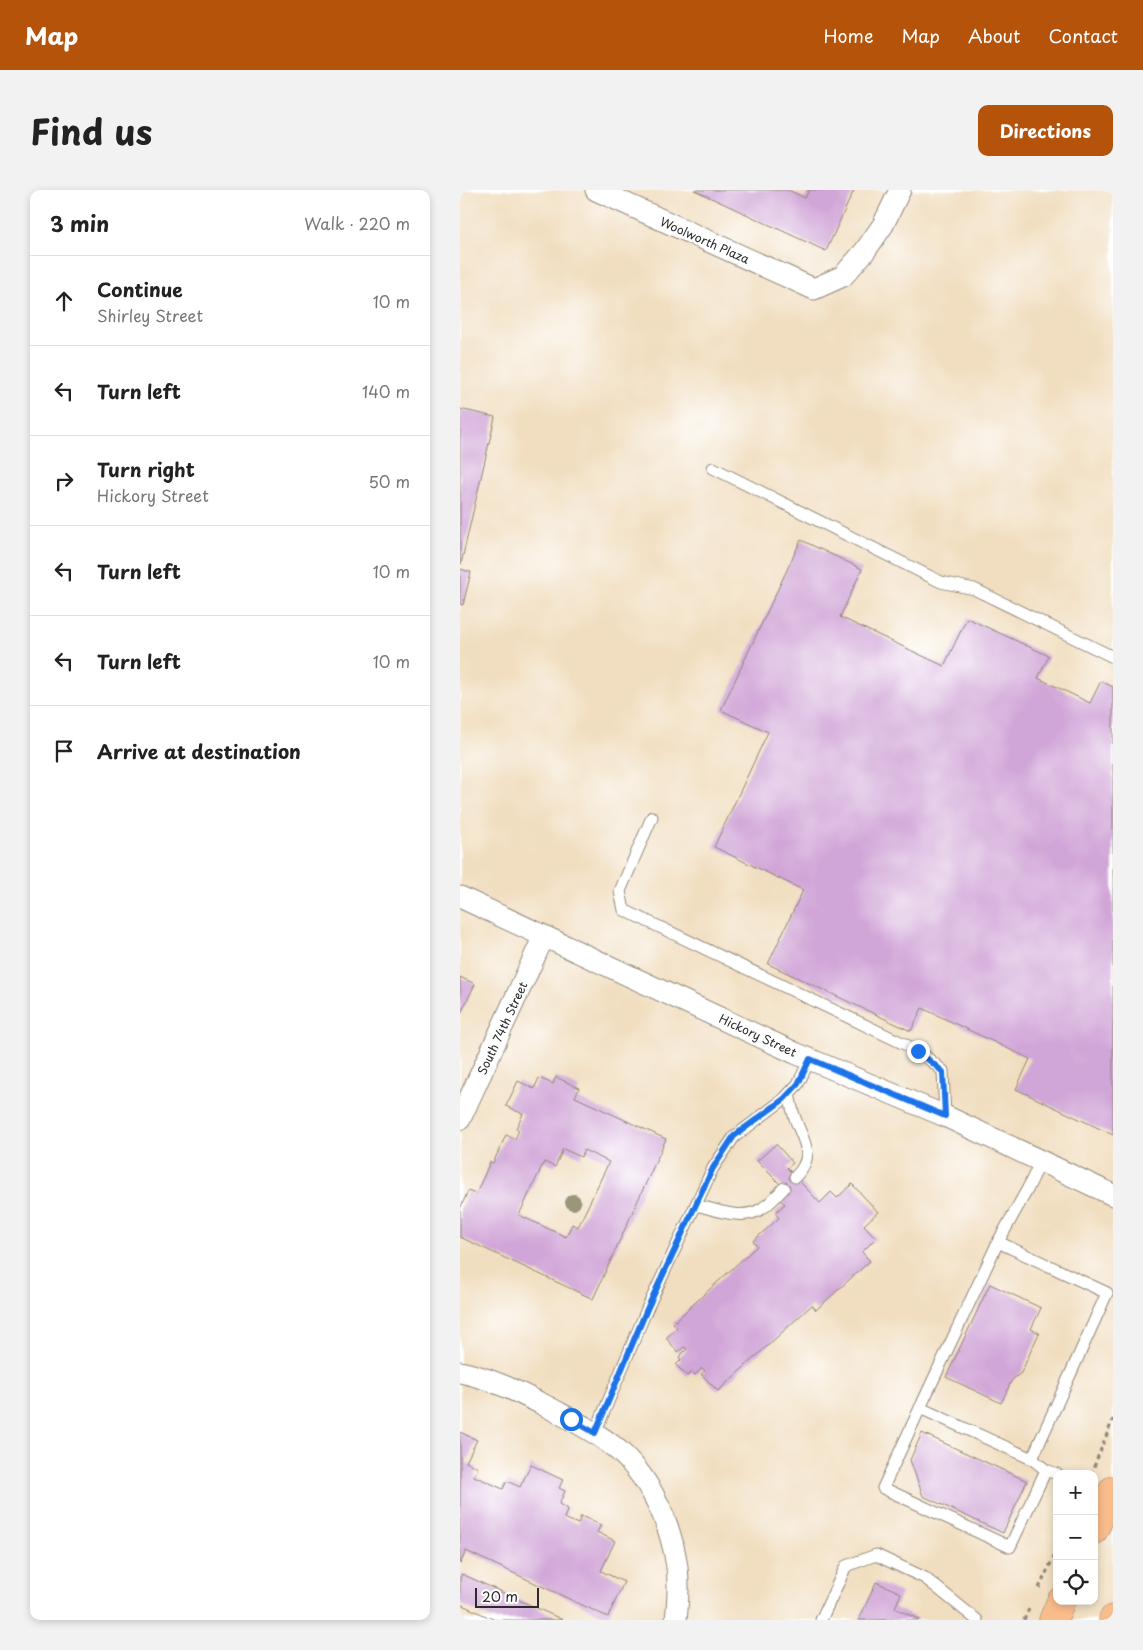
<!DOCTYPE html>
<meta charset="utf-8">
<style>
:root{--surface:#fff;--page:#f2f2f2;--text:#222;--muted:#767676;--line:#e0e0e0;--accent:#b45309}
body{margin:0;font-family:"Playpen Sans",sans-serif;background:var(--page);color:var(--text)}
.controls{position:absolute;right:15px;bottom:15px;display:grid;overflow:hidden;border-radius:10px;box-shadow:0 2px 8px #0003}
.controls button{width:45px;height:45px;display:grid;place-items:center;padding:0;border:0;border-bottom:1px solid var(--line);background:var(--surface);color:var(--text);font:25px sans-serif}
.scale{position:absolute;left:15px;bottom:12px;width:64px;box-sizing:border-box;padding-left:5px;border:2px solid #2b2b2b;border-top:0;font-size:14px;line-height:18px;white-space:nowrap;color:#2b2b2b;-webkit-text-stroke:4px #fff;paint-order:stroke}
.stop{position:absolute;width:15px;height:15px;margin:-11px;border:4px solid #1a73e8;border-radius:50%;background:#fff}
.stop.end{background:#1a73e8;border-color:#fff;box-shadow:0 1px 5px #0008}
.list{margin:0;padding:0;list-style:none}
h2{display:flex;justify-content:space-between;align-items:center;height:65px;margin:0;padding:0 20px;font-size:21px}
h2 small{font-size:16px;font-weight:400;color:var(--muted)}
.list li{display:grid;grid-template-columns:32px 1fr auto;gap:15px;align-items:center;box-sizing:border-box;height:90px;padding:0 20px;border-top:1px solid var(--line)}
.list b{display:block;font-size:19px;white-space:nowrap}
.list p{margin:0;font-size:16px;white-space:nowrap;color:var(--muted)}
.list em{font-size:16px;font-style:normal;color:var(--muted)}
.icon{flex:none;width:28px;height:28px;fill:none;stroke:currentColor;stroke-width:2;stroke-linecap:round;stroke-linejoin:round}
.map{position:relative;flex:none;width:653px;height:1430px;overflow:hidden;border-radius:10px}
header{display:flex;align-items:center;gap:30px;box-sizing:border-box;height:70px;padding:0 25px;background:var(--accent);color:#fff}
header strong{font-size:24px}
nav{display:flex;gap:28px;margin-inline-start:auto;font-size:18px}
.intro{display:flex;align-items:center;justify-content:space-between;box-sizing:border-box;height:120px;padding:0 30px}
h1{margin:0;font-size:35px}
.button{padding:12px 22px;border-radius:10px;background:var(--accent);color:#fff;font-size:18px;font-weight:700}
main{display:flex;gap:30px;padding:0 30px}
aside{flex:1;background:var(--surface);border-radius:10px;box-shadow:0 2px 8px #0003}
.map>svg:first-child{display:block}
.building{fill:#d0a5d7;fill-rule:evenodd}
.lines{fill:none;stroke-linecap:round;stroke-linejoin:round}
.lane-casing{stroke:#8e8476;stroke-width:13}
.street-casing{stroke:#8e8476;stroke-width:23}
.primary-casing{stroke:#8e8476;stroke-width:29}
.path{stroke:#8e8476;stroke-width:3;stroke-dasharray:4 4;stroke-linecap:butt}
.lane{stroke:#fff;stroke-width:11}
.street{stroke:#fff;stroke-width:21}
.primary{stroke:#f9bc8b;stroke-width:28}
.tree{fill:#9a967a}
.route{stroke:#1a73e8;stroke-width:6}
.labels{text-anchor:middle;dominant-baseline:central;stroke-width:5;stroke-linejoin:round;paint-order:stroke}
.street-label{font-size:12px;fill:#2b2b2b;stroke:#fff}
</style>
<header>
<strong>Map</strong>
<nav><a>Home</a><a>Map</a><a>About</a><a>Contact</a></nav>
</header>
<div class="intro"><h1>Find us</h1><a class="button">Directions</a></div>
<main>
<aside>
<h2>3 min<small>Walk · 220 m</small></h2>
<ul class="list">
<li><svg class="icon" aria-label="ahead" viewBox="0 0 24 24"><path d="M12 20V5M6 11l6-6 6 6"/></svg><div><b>Continue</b><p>Shirley Street</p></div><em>10 m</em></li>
<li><svg class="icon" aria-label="left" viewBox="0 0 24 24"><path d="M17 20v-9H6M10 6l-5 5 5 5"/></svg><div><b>Turn left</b></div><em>140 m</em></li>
<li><svg class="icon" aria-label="right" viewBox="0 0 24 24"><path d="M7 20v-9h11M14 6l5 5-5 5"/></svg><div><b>Turn right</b><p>Hickory Street</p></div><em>50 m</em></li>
<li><svg class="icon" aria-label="left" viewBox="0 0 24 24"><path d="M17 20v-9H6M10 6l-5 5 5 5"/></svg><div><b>Turn left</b></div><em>10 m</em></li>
<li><svg class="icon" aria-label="left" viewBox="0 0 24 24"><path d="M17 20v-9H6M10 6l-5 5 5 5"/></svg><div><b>Turn left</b></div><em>10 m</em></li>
<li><svg class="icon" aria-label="arrive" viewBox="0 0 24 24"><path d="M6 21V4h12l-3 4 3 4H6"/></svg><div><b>Arrive at destination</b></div></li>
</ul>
</aside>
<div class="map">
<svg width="653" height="1430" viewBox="0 0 653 1430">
<rect width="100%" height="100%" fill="#fff"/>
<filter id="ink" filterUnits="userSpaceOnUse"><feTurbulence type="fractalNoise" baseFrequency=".02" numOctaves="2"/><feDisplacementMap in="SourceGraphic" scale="10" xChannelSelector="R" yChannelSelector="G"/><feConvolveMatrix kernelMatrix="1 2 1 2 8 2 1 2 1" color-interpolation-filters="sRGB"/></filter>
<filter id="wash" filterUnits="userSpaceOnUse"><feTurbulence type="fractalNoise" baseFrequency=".0096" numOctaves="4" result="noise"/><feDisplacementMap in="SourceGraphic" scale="20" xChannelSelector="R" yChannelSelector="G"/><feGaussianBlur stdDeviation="1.12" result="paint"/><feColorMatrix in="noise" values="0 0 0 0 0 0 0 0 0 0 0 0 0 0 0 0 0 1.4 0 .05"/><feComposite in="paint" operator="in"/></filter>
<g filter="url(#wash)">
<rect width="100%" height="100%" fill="#f1dec0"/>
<g id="blocks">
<g class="building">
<polygon points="234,0 328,0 345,8 349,0 394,0 366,61"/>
<polygon points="0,219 35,227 1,374 0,374"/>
<polygon points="341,350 402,379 380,427 484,476 507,428 589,466 578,488 630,513 641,491 653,497 653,945 556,899 570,869 462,818 451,841 308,774 343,700 254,657 308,542 261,520"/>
<polygon points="0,379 11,382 3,415 0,414"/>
<polygon points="0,787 15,794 0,825"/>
<path d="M96,887l23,11 -4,9 91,42 -73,160 -133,-62v-28l8,-18 8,3 14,-32 3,1 13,-28 9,4 4,-9 -3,-2 7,-14 -17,-8 12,-25 16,8 5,-11 14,6zM103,959l18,8 3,-7 25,12 -31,65 -6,-3 -6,13 -47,-22 25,-53 11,5z"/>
<polygon points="316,954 333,973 327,978 360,1013 371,1002 377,1008 392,994 418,1022 404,1035 416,1048 402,1062 410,1071 356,1120 352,1115 258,1201 241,1184 245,1181 242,1178 235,1185 232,1182 227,1186 216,1175 221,1170 219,1167 227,1159 224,1157 218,1162 206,1148 217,1138 213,1133 297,1056 293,1051 319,1028 315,1023 325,1014 320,1010 328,1002 297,971"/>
<polygon points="530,1094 581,1118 571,1139 579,1143 561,1183 552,1190 541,1213 486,1187"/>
<polygon points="0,1242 17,1250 6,1272 18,1278 14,1286 43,1299 47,1291 60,1297 71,1275 103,1290 99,1298 105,1301 99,1314 108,1319 104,1328 118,1334 121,1326 141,1335 137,1342 155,1351 141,1381 164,1392 148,1427 6,1361 0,1374"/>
<polygon points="462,1243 567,1291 543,1343 463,1306 450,1270"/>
<polygon points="2,1384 103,1430 35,1430 0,1414 0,1388"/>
<polygon points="416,1392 441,1403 435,1418 460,1430 399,1430"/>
</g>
</g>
</g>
<g filter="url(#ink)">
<use href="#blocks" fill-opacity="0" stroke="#8e8476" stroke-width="1"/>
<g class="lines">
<defs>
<g id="lane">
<polyline points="253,278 481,392 514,399 653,467"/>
<polyline points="192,627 160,701 164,720 459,861 483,881 485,926"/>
<path d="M329,904c2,8 3,17 6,24 8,24 22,37 0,59"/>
<path d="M236,1015c20,5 47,16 65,4 9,-5 16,-14 23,-21"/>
<polyline points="460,1218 538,1052"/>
<polyline points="135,1243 187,1119 253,978 274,947 324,909 338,894 350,869"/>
<polyline points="572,1269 647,1103 538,1052 567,1000 581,971"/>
<polyline points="586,1280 550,1357 423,1298 460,1218 572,1269 586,1280 597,1284"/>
<polyline points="361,1430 386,1376 416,1365 465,1388 517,1430"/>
</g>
<g id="street">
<polyline points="136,0 354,99 383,86 405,61 423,35 440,0"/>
<polyline points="0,707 335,863 485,926 653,1005"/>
<polyline points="0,929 84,746"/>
<path d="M0,1182c31,6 60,21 88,35 22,12 45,23 65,39 36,28 58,77 64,121 2,18 1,35 -1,53"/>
</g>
<g id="primary">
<polyline points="634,1340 653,1300"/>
<polyline points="593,1430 601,1411"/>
<polyline points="653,1430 653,1429"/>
</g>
</defs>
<use href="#lane" class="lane-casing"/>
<use href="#street" class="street-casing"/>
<use href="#primary" class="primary-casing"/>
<g class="path">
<polyline points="631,1284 653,1229"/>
<polyline points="579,1398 597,1360"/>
<polyline points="564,1430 569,1419"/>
</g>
<use href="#lane" class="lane"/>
<use href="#street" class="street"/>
<use href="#primary" class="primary"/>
</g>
<circle class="tree" cx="113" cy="1012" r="8"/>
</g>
<g class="lines" filter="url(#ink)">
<polyline class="route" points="111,1229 135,1243 187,1119 253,978 274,946 324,909 338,894 350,869 485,926 483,882 458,861"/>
</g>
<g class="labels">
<g class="street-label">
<text transform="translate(245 50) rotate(24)">Woolworth Plaza</text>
<text transform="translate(42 838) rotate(-65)">South 74th Street</text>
<text transform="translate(298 845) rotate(25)">Hickory Street</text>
</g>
</g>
</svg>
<div class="controls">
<button>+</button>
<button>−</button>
<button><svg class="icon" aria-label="locate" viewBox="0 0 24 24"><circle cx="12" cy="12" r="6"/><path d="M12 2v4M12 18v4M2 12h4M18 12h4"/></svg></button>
</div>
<div class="scale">20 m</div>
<div class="stop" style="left:111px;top:1229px"></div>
<div class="stop end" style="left:458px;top:861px"></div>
</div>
</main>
